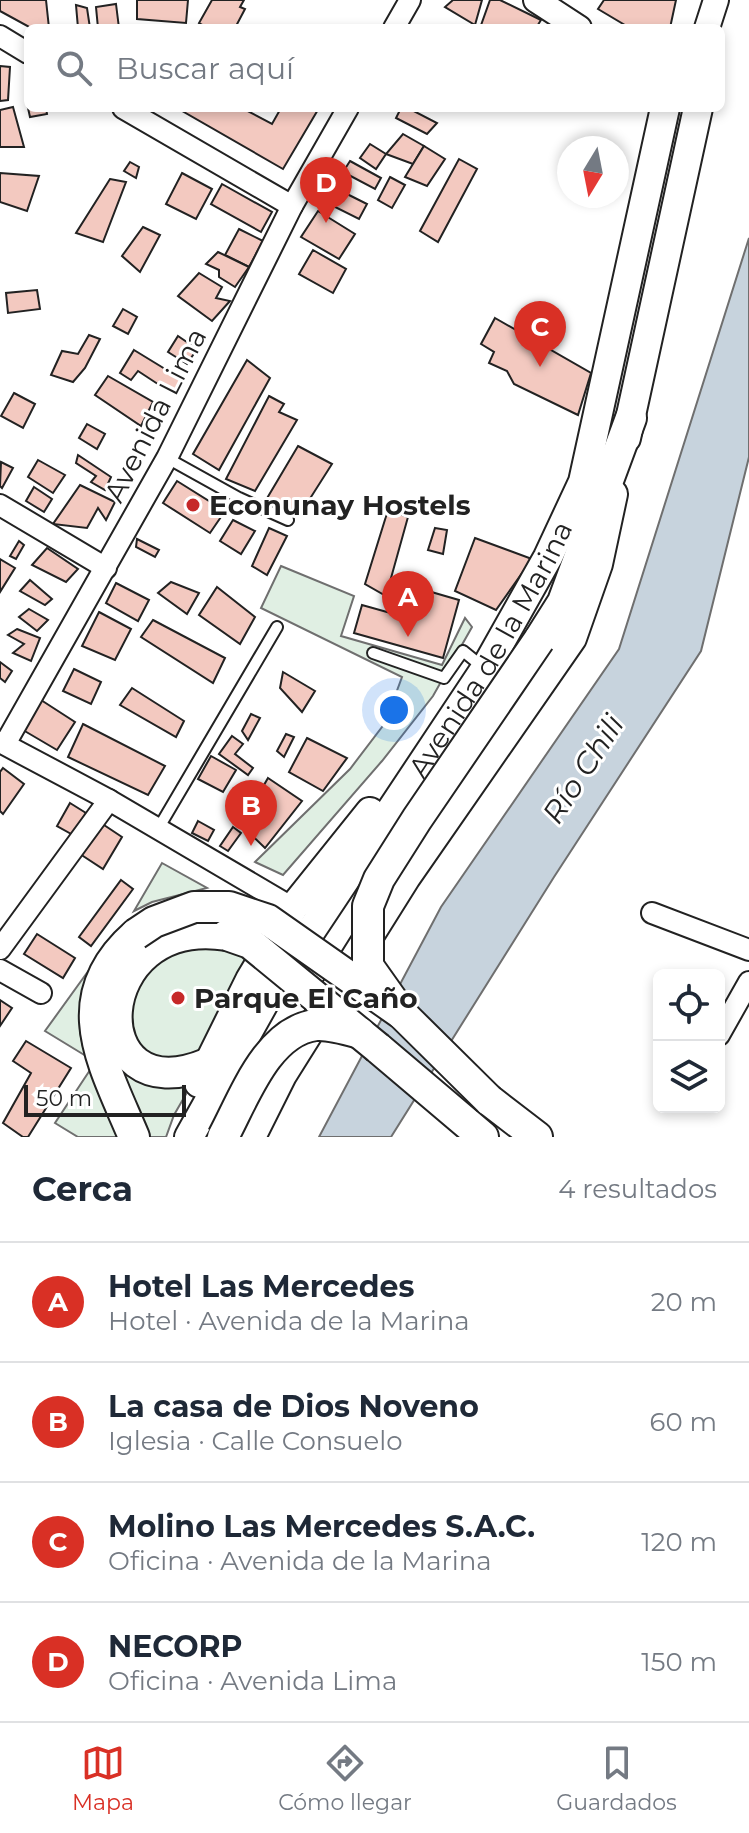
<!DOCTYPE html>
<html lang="es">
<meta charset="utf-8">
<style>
:root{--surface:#fff;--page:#f2f2f3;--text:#1f2937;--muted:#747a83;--line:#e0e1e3;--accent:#d93025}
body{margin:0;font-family:Montserrat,sans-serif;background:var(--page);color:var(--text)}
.controls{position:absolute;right:24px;bottom:24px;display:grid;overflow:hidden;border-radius:12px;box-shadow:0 4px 12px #0003}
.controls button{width:72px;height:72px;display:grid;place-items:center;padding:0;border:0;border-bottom:2px solid var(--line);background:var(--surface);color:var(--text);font:40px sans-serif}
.compass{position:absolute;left:557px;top:136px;width:72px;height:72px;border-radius:50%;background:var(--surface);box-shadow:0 4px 12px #0003;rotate:190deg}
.scale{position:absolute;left:24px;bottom:20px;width:162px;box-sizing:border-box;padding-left:8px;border:4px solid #222;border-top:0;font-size:22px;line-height:28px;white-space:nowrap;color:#222;-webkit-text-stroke:6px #fff;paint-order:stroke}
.you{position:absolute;left:394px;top:710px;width:28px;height:28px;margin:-20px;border:6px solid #fff;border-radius:50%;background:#1a73e8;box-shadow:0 0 0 12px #1a73e833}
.badge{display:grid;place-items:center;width:52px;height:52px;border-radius:50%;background:var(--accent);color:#fff;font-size:26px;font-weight:700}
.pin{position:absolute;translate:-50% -66px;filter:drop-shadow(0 2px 4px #0008)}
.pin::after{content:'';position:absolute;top:42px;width:28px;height:24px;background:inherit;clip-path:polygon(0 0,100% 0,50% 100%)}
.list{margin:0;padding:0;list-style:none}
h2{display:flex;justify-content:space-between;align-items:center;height:104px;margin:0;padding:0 32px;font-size:34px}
h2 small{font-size:26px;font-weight:400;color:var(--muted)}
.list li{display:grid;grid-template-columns:52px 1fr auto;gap:24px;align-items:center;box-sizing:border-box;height:120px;padding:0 32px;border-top:2px solid var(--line)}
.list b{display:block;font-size:30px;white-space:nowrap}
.list p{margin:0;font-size:26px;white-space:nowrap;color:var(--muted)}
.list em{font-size:26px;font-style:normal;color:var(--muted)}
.icon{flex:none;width:44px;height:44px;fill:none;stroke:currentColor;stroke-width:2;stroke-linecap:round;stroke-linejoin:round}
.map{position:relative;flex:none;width:749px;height:1137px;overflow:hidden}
.search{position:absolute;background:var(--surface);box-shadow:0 4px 12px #0003;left:24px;right:24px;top:24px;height:88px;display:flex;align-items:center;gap:20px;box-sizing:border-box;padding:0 28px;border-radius:12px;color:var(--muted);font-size:30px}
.sheet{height:584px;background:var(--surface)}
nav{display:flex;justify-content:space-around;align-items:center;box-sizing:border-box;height:112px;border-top:2px solid var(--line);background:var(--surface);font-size:22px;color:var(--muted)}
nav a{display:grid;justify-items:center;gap:4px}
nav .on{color:var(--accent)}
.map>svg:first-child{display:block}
.green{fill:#e0efe3;stroke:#6f6f6f;stroke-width:2}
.water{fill:#c7d3dd;stroke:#6f6f6f;stroke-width:2}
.building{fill:#f3c9c0;stroke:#222;stroke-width:2}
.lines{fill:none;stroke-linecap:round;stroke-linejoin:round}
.service-casing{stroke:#222;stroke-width:14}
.minor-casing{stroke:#222;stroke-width:24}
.tertiary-casing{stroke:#222;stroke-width:28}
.secondary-casing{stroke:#222;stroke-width:32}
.primary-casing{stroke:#222;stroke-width:34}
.service{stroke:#fff;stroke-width:10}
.minor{stroke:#fff;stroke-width:20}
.tertiary{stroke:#fff;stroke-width:24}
.secondary{stroke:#fff;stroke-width:28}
.primary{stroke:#fff;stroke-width:30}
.primary-bridge-casing{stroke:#222;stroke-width:34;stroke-linecap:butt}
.primary-bridge{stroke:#fff;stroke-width:30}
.poi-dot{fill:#c62828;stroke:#fff;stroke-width:3}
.labels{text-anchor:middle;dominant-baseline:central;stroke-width:6;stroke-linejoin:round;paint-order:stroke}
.street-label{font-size:28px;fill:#222;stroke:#fff}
.poi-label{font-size:28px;font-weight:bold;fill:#222;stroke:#fff;text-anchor:start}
.water-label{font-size:30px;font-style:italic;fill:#222;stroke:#fff}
</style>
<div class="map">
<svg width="749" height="1137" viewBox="0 0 749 1137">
<rect width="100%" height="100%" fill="#fff"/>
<g class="green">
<polygon points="281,566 354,596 341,636 442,665 465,618 472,627 433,696 382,761 283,875 255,862 350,769 385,723 402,677 261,608"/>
<polygon points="162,863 207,888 152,902 134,911"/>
<polygon points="204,941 249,957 199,1054 156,1065 126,1029 125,1017 149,964"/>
<path d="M89,970c-10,30 -14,56 -3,86l-41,-25z"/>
<path d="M110,1046c22,31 37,47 77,37l2,6 -15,26 -8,22h-20z"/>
<polygon points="90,1070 119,1137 78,1137 55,1123"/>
</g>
<polygon class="water" points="749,238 749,457 701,651 554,877 391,1137 319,1137 441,907 619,649"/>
<g class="building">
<polygon points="0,0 46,0 49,28 31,28 0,11"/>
<polygon points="137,0 188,0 186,23 137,19"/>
<polygon points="212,0 244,0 240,7 245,9 235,28 208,28 199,23"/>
<polygon points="453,0 482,0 475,25 445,7"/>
<polygon points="490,0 500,0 541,20 536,28 480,28"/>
<polygon points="604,0 676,0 670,28 630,28 598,9"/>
<polygon points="116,4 119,28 98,28 96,7"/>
<polygon points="76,5 87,8 90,28 78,28"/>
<polygon points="0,66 10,67 8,100 0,101"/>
<polygon points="13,107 24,147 0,147 0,110"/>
<polygon points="28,108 46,108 47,114 30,117"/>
<polygon points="177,108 242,108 272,124 281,108 319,108 283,169"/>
<polygon points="401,108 408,108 437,123 427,134 396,118"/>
<polygon points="403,134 424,146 413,164 386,154"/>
<polygon points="370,144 386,154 376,169 360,158"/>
<polygon points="424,146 445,159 427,186 405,177"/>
<polygon points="459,159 477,169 438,242 420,231"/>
<polygon points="350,161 381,178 375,189 343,172"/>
<polygon points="130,162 139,167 136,178 124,171"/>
<polygon points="0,173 39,176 27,211 0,202"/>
<polygon points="182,173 212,189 196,219 166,204"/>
<polygon points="390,177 405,185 392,208 378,200"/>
<polygon points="110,179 126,182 103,242 76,233"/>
<polygon points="222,184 272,212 261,232 211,204"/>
<polygon points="337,189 367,204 359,219 325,202"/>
<polygon points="318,211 355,234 339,259 301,237"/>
<polygon points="143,227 160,235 140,272 122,256"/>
<polygon points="239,229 263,241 249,267 225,255"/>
<polygon points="313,250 346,269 333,293 299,274"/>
<polygon points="218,252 249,267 235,287 219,277 219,270 206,264"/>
<polygon points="199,273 222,287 216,298 230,301 212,321 178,296"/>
<polygon points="37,290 40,309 8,313 6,293"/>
<polygon points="123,309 137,317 128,334 113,326"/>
<polygon points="495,318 591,373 578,415 514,384 507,371 489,363 494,352 481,344"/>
<polygon points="89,335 100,339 85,368 73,382 51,375 62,351 78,354"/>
<polygon points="178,336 197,349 187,364 168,352"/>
<polygon points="134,350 183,380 173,394 138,371 131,380 120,373"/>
<polygon points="247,360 270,378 219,470 193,454"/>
<polygon points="108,376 153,402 141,426 95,395"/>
<polygon points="14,393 35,404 23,428 1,416"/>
<polygon points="269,396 284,404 279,412 297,420 255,491 226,479"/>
<polygon points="87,424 105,434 97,449 79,438"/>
<polygon points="298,446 332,464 304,508 307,515 266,500"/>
<polygon points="78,455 111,477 105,490 91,482 96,476 76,463"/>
<polygon points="38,460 65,475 53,493 28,477"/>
<polygon points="1,462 13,468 2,488 0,486"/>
<polygon points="177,481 225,511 210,533 163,503"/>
<polygon points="80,485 115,502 106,520 98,508 87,528 53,524"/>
<polygon points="34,487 52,499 44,512 26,501"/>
<polygon points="388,510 408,517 386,596 365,584"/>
<polygon points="233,520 255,531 241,554 220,541"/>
<polygon points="269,528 287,536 267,575 252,566"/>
<polygon points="435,528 447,530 443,554 428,550"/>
<polygon points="475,538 532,559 496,610 455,591"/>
<polygon points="137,539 159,550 155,557 136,547"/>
<polygon points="19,541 24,545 16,559 10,556"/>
<polygon points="47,548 78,569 66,582 32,565"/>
<polygon points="0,559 15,568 0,592"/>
<polygon points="30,580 52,599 45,605 20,591"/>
<polygon points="171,582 199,593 187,614 158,593"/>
<polygon points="116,583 149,600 138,621 106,603"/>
<polygon points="217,587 255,617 240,644 199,615"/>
<polygon points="421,589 459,600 443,658 354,633 362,605 412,619"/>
<polygon points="29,609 48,620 37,631 19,617"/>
<polygon points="99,612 131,629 115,660 82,646"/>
<polygon points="153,620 225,658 213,683 141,637"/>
<polygon points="17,629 40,638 31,661 13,653 24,644 8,635"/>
<polygon points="0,662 12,671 5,682 0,678"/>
<polygon points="74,669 101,682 91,704 63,691"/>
<polygon points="283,672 315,691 302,712 280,688"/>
<polygon points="132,688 184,721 176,737 120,705"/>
<polygon points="41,700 75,722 57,750 23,730"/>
<polygon points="251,714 260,718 248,740 242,731"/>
<polygon points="83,724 165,766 148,795 68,757"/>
<polygon points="286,734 294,737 284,757 277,751"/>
<polygon points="232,736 243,744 235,754 253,768 248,775 219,754"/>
<polygon points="307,738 347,758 323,791 289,772"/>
<polygon points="211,756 236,770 223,792 198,779"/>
<polygon points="3,768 24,784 3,814 0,811 0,772"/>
<polygon points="268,778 302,801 265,848 241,825"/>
<polygon points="70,803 86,813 73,835 57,826"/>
<polygon points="98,821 122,837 103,869 80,854"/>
<polygon points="198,821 214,830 208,841 192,833"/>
<polygon points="233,827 241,833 228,851 220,846"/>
<polygon points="121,880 133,889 91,946 79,937"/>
<polygon points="37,934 75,958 63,978 24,954"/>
<polygon points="0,1000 12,1008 0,1026"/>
<polygon points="26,1041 71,1068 28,1137 23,1137 3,1123 31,1073 13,1061"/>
</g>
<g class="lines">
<defs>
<g id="service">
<polyline points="167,458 239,498 288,520"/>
<polyline points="373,653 444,678 463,651 484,668"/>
<polyline points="158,829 277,627"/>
</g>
<g id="minor">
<polyline points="394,28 410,0"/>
<polyline points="0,36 28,53"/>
<polyline points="123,108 292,206"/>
<polyline points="0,505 106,568"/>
<polyline points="0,742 109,800 293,908"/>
<polyline points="5,744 167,458 292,206 348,108"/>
<polyline points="652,913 749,950"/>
<polyline points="0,949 109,800"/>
<polyline points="0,970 41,993"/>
<polyline points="719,1035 749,982"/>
</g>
<g id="tertiary">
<polyline points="536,0 579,28"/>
<polyline points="707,28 716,0"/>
</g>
<g id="secondary">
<polyline points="626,438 698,108"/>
<polyline points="199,1083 250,980 293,908 370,812"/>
<path id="s1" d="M189,1137l80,-143 216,-325 63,-112 35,-75 82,-374"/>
<polyline points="251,1137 282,1075 406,877 572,638 598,564 613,494"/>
</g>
<g id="primary">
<polyline points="539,640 563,602 631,418"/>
<polyline points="378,1048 483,1137"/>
<path d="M207,1064c-127,52 -120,-151 20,-129"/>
<polyline points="489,1100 537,1137"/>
<path d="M134,1137c-31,-74 -71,-139 2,-203"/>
</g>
</defs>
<use href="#service" class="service-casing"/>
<use href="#minor" class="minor-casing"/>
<use href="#tertiary" class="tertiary-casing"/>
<use href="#secondary" class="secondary-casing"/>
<use href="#primary" class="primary-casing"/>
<use href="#service" class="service"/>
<use href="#minor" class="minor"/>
<use href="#tertiary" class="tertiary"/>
<use href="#secondary" class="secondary"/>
<use href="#primary" class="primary"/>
<defs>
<g id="primary-bridge">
<polyline points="136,934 154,922 194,907 229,907 268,920 402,1014 489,1100"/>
<polyline points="227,935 250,943 378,1048"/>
<polyline points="402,1014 368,966 368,906 379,879 417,819 539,640"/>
<path d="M223,1137c21,-39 44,-106 93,-112 14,-1 30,4 44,8"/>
</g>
</defs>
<use href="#primary-bridge" class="primary-bridge-casing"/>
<use href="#primary-bridge" class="primary-bridge"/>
</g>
<g class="poi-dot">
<circle cx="193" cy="505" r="8"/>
<circle cx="178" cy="998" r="8"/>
</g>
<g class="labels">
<g class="street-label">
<text transform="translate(155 415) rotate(-63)">Avenida Lima</text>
<text stroke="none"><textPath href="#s1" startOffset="574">Avenida de la Marina</textPath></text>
</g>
<g class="poi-label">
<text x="209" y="505">Econunay Hostels</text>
<text x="194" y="998">Parque El Caño</text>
</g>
<g class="water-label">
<text transform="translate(583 769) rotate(-57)">Río Chili</text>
</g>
</g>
</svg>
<div class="controls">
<button><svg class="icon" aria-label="locate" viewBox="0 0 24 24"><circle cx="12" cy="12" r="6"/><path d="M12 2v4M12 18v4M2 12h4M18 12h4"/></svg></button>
<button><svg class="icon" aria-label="layers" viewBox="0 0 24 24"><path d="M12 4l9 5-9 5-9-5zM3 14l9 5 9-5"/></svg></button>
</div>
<svg class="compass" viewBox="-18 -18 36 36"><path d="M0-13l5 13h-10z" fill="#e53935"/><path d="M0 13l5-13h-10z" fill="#747a83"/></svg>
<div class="scale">50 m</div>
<div class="you"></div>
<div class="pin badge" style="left:408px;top:637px">A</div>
<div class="pin badge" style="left:251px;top:846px">B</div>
<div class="pin badge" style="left:540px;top:367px">C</div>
<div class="pin badge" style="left:326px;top:223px">D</div>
<div class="search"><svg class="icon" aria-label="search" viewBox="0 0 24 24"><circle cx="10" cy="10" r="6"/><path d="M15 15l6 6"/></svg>Buscar aquí</div>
</div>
<section class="sheet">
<h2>Cerca<small>4 resultados</small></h2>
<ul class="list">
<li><span class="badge">A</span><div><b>Hotel Las Mercedes</b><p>Hotel · Avenida de la Marina</p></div><em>20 m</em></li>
<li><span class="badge">B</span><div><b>La casa de Dios Noveno</b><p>Iglesia · Calle Consuelo</p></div><em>60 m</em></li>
<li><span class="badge">C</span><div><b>Molino Las Mercedes S.A.C.</b><p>Oficina · Avenida de la Marina</p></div><em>120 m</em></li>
<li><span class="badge">D</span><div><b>NECORP</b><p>Oficina · Avenida Lima</p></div><em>150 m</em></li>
</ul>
</section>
<nav>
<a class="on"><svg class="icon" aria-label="map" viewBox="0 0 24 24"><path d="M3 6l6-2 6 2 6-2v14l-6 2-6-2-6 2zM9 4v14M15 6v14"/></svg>Mapa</a>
<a><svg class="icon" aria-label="directions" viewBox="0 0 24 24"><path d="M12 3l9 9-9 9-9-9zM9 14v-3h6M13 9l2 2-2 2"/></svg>Cómo llegar</a>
<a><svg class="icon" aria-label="saved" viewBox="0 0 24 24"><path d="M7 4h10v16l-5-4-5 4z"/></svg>Guardados</a>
</nav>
